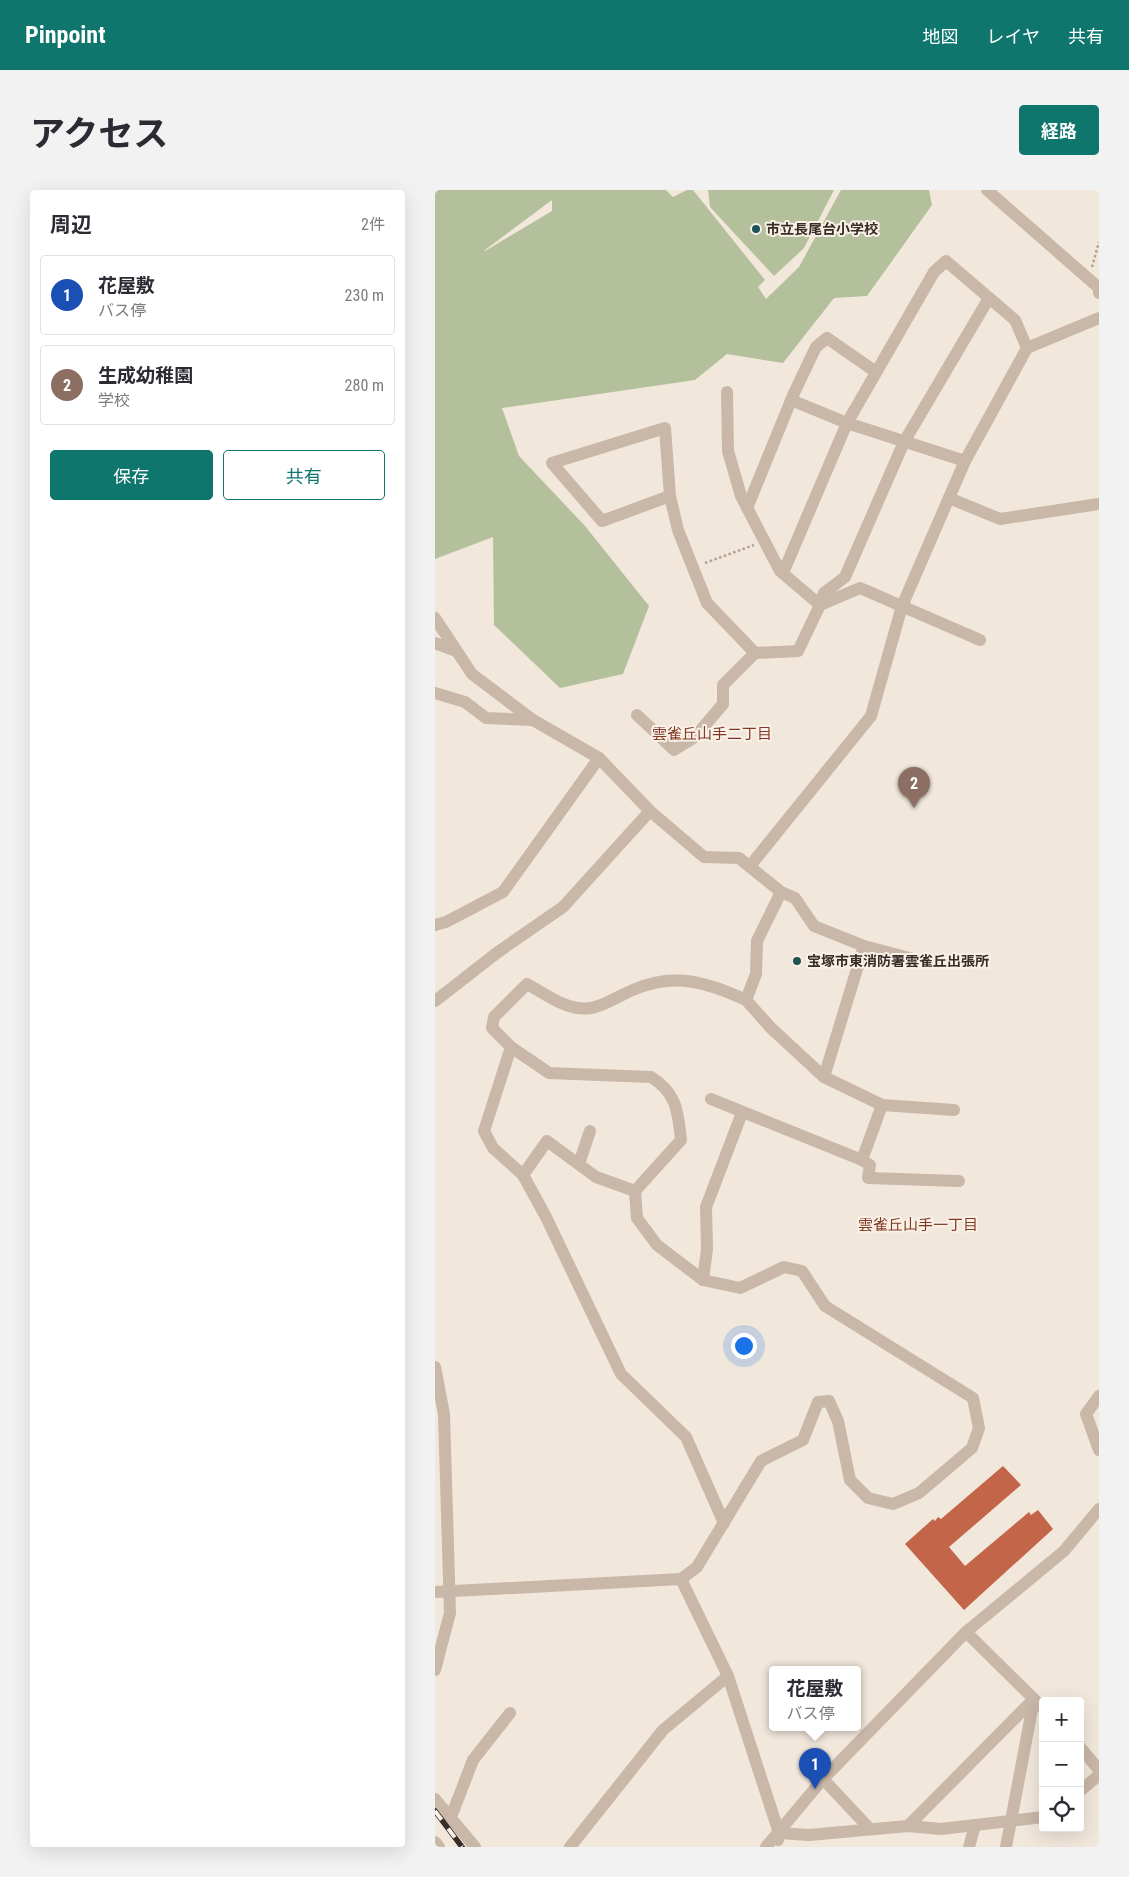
<!DOCTYPE html>
<html lang="ja">
<meta charset="utf-8">
<style>
:root{--surface:#fff;--page:#f2f2f3;--text:#2b2b33;--muted:#7c7c81;--line:#e1e1e2;--accent:#0f766e}
body{margin:0;font-family:"Roboto Condensed","Noto Sans JP",sans-serif;background:var(--page);color:var(--text)}
.controls{position:absolute;right:15px;bottom:15px;display:grid;overflow:hidden;border-radius:5px;box-shadow:0 5px 20px #0002}
.controls button{width:45px;height:45px;display:grid;place-items:center;padding:0;border:0;border-bottom:1px solid var(--line);background:var(--surface);color:var(--text);font:25px sans-serif}
.you{position:absolute;left:308px;top:1155px;width:18px;height:18px;margin:-12px;border:4px solid #fff;border-radius:50%;background:#1a73e8;box-shadow:0 0 0 8px #1a73e833}
.badge{display:grid;place-items:center;width:32px;height:32px;border-radius:50%;background:var(--accent);color:#fff;font-size:16px;font-weight:700}
.pin{position:absolute;translate:-50% -41px;filter:drop-shadow(0 1px 2px #0008)}
.pin::after{content:'';position:absolute;top:26px;width:18px;height:15px;background:inherit;clip-path:polygon(0 0,100% 0,50% 100%)}
.popup{position:absolute;left:334px;top:1476px;width:92px;height:65px;box-sizing:border-box;display:grid;place-content:center;border-radius:5px;background:var(--surface);filter:drop-shadow(0 1px 4px #0005);font-size:16px;white-space:nowrap;color:var(--muted)}
.popup b{font-size:19px;color:var(--text)}
.popup::after{content:'';position:absolute;left:50%;top:100%;margin-left:-10px;border:10px solid transparent;border-top-color:var(--surface)}
.list{margin:0;padding:0;list-style:none}
h2{display:flex;justify-content:space-between;align-items:center;height:65px;margin:0;padding:0 20px;font-size:21px}
h2 small{font-size:16px;font-weight:400;color:var(--muted)}
.list li{display:grid;grid-template-columns:32px 1fr auto;gap:15px;align-items:center;box-sizing:border-box;height:80px;margin:0 10px 10px;padding:0 10px;border:1px solid var(--line);border-radius:5px}
.list b{display:block;font-size:19px;white-space:nowrap}
.list p{margin:0;font-size:16px;white-space:nowrap;color:var(--muted)}
.list em{font-size:16px;font-style:normal;color:var(--muted)}
.actions{display:flex;gap:10px;padding:15px 20px}
.actions a{flex:1;padding:11px 0;border:1px solid var(--accent);border-radius:5px;text-align:center;font-size:18px;color:var(--accent)}
.actions .main{background:var(--accent);color:#fff}
.icon{flex:none;width:28px;height:28px;fill:none;stroke:currentColor;stroke-width:2;stroke-linecap:round;stroke-linejoin:round}
.map{position:relative;flex:none;width:664px;height:1657px;overflow:hidden;border-radius:5px}
header{display:flex;align-items:center;gap:30px;box-sizing:border-box;height:70px;padding:0 25px;background:var(--accent);color:#fff}
header strong{font-size:24px}
nav{display:flex;gap:28px;margin-inline-start:auto;font-size:18px}
.intro{display:flex;align-items:center;justify-content:space-between;box-sizing:border-box;height:120px;padding:0 30px}
h1{margin:0;font-size:35px}
.button{padding:12px 22px;border-radius:5px;background:var(--accent);color:#fff;font-size:18px;font-weight:700}
main{display:flex;gap:30px;padding:0 30px}
aside{flex:1;background:var(--surface);border-radius:5px;box-shadow:0 5px 20px #0002}
.map>svg:first-child{display:block}
.green{fill:#b4c09c;fill-rule:evenodd}
.building{fill:#c36548}
.lines{fill:none;stroke-linecap:round;stroke-linejoin:round}
.path{stroke:#b5a192;stroke-width:2.5;stroke-dasharray:2.5 2.5;stroke-linecap:butt}
.minor{stroke:#c9b7a8;stroke-width:12}
.rail-casing{stroke:#362c28;stroke-width:5.5}
.rail{stroke:#f9f1e8;stroke-width:4;stroke-dasharray:11;stroke-linecap:butt}
.poi-dot{fill:#1e5356;stroke:#f9f1e8;stroke-width:2}
.labels{text-anchor:middle;dominant-baseline:central;stroke-width:4;stroke-linejoin:round;paint-order:stroke}
.poi-label{font-size:14px;font-weight:bold;fill:#362c28;stroke:#f9f1e8;text-anchor:start}
.neighbourhood-label{font-size:15px;fill:#823923;stroke:#f9f1e8}
</style>
<header>
<strong>Pinpoint</strong>
<nav><a>地図</a><a>レイヤ</a><a>共有</a></nav>
</header>
<div class="intro"><h1>アクセス</h1><a class="button">経路</a></div>
<main>
<aside>
<h2>周辺<small>2件</small></h2>
<ul class="list">
<li><span class="badge" style="background:#1a4fb4">1</span><div><b>花屋敷</b><p>バス停</p></div><em>230 m</em></li>
<li><span class="badge" style="background:#8d6e63">2</span><div><b>生成幼稚園</b><p>学校</p></div><em>280 m</em></li>
</ul>
<div class="actions"><a class="main">保存</a><a>共有</a></div>
</aside>
<div class="map">
<svg width="664" height="1657" viewBox="0 0 664 1657">
<rect width="100%" height="100%" fill="#f1e7db"/>
<g class="green">
<path d="M0,0h231l7,7 14,-7h6l72,90 -7,7 8,12 33,-32 42,-77h88l3,15 -65,91 -33,2 -51,65 -56,-9 -32,26 -193,28 17,48 66,70 64,80 -26,68 -63,14 -66,-63 -1,-88 -58,22zM117,10v11l-67,40v-1z"/>
<polygon points="273,0 399,0 369,58 339,86 275,17"/>
</g>
<polygon class="building" points="568,1276 586,1295 514,1357 530,1376 594,1322 596,1325 603,1320 618,1339 529,1420 470,1354 498,1329 500,1331 503,1327 506,1329"/>
<g class="lines">
<g class="path">
<polyline points="657,77 664,52"/>
<polyline points="270,373 319,355"/>
</g>
<g class="minor">
<polyline points="552,0 664,98 664,103"/>
<polyline points="592,158 664,128"/>
<polyline points="292,202 293,261 306,306 345,381 385,415 389,403 410,387 469,252 554,108"/>
<polyline points="356,210 412,233 530,271"/>
<polyline points="235,306 167,331 117,273 230,238 235,306 243,340 272,413 320,463"/>
<polyline points="514,308 565,329 664,314"/>
<polyline points="312,318 359,203 381,157 392,148 441,182"/>
<polyline points="0,428 37,484 98,530 164,568 215,621 269,667 304,668 346,702 322,751 321,784 311,810 336,838 389,887 447,915 519,920"/>
<polyline points="0,453 21,461"/>
<polyline points="0,503 30,512 51,528 98,530"/>
<polyline points="202,525 239,560 260,547 288,514 288,495 320,463 363,461 385,415 425,398 545,450"/>
<polyline points="315,676 436,526 467,416 530,271 592,158 580,130 511,71 499,82 412,233 348,383"/>
<polyline points="346,702 360,708 379,736 429,756 389,887"/>
<polyline points="0,735 11,732 68,702 164,568"/>
<polyline points="429,756 482,770"/>
<polyline points="0,811 63,762 128,717 215,621"/>
<path d="M76,857l38,26 102,4c26,16 27,35 30,63l-46,51"/>
<polyline points="276,909 427,970 435,975 433,988 524,991"/>
<polyline points="427,970 447,915"/>
<polyline points="144,974 155,941"/>
<path d="M88,985l-30,-27 -9,-17 27,-84 -19,-19 2,-11 33,-33c19,10 41,28 64,24 13,-2 29,-13 42,-18 41,-18 74,-8 113,10"/>
<polyline points="268,1090 272,1059 271,1017 307,923"/>
<polyline points="0,1177 9,1224 15,1423 0,1480"/>
<polyline points="664,1206 651,1224 664,1260"/>
<polyline points="246,1389 293,1486"/>
<polyline points="0,1402 246,1389 262,1377 326,1271 368,1250 383,1212 394,1211 403,1231 415,1290 433,1308 458,1314 484,1303 537,1258 544,1238 538,1208 390,1116 367,1081 349,1077 305,1098 268,1090 222,1055 202,1028 200,1001 161,987 112,951 88,985 111,1027 186,1184 251,1247 289,1333"/>
<polyline points="531,1442 608,1518"/>
<polyline points="645,1557 664,1580"/>
<polyline points="388,1589 435,1639"/>
<polyline points="645,1601 664,1585"/>
<polyline points="0,1609 40,1657"/>
<polyline points="16,1627 38,1570 75,1523"/>
<polyline points="473,1636 599,1509 571,1657"/>
<polyline points="344,1643 374,1645 473,1636 506,1639 608,1627"/>
<polyline points="0,1652 4,1657"/>
<polyline points="135,1657 228,1540 293,1486 344,1643 343,1650"/>
<polyline points="331,1657 388,1589 531,1442 629,1361 664,1319"/>
<polyline points="534,1657 540,1635"/>
</g>
<defs>
<polyline id="rail" points="0,1621 27,1657"/>
</defs>
<use href="#rail" class="rail-casing"/>
<use href="#rail" class="rail"/>
</g>
<g class="poi-dot">
<circle cx="321" cy="39" r="5"/>
<circle cx="362" cy="771" r="5"/>
</g>
<g class="labels">
<g class="poi-label">
<text x="331" y="39">市立長尾台小学校</text>
<text x="372" y="771">宝塚市東消防署雲雀丘出張所</text>
</g>
<g class="neighbourhood-label">
<text x="277" y="544">雲雀丘山手二丁目</text>
<text x="483" y="1035">雲雀丘山手一丁目</text>
</g>
</g>
</svg>
<div class="controls">
<button>+</button>
<button>−</button>
<button><svg class="icon" aria-label="locate" viewBox="0 0 24 24"><circle cx="12" cy="12" r="6"/><path d="M12 2v4M12 18v4M2 12h4M18 12h4"/></svg></button>
</div>
<div class="you"></div>
<div class="pin badge" style="left:380px;top:1599px;background:#1a4fb4">1</div>
<div class="popup"><b>花屋敷</b>バス停</div>
<div class="pin badge" style="left:479px;top:618px;background:#8d6e63">2</div>
</div>
</main>
